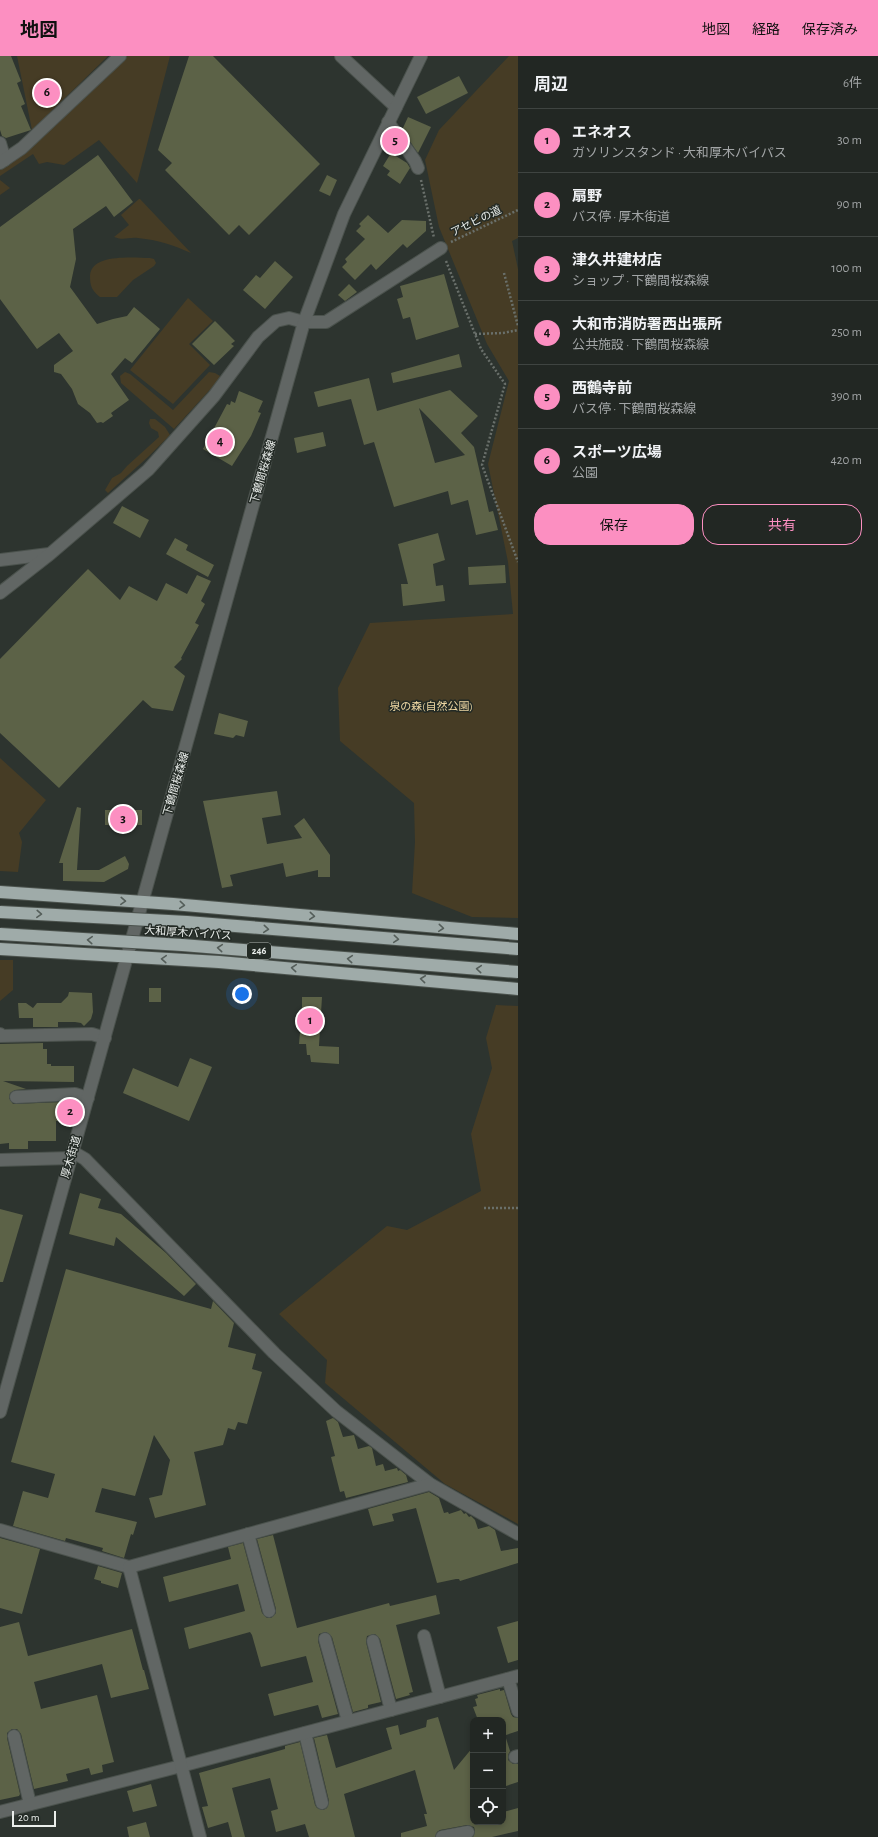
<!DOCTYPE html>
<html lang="ja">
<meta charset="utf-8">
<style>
:root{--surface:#222723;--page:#2e3330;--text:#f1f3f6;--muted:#a2a5a6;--line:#3f4441;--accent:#fc8fc1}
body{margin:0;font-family:"Alegreya Sans","Noto Sans JP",sans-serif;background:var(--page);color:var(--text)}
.controls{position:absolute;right:12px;bottom:12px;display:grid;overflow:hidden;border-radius:8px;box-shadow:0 2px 6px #0003}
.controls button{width:36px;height:36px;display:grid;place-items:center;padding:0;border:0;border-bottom:1px solid var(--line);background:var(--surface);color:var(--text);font:20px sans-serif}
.scale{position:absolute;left:12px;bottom:10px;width:44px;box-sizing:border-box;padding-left:4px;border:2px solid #eaeeeb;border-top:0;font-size:11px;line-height:14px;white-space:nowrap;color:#eaeeeb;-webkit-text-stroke:3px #232a25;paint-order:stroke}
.you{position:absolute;left:242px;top:938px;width:14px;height:14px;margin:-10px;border:3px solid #fff;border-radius:50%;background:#1a73e8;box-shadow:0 0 0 6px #1a73e833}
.badge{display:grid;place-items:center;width:26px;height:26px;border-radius:50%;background:var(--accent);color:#111;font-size:13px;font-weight:700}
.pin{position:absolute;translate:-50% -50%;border:2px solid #fff;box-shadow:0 1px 4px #0006}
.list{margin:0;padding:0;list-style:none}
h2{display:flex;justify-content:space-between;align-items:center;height:52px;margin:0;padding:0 16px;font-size:17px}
h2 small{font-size:13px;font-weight:400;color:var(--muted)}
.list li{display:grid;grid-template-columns:26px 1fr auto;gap:12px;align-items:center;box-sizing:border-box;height:64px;padding:0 16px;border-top:1px solid var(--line)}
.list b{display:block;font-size:15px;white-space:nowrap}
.list p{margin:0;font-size:13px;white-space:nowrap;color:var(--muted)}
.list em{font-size:13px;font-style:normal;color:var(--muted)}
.actions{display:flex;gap:8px;padding:12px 16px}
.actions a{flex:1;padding:9px 0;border:1px solid var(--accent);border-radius:16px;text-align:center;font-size:14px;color:var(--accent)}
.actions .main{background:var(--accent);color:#111}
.icon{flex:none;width:22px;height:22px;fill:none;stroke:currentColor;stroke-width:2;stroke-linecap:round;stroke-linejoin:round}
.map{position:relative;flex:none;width:518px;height:1781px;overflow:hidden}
header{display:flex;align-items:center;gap:24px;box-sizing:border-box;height:56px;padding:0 20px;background:var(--accent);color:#111}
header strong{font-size:19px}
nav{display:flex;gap:22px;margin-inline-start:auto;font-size:14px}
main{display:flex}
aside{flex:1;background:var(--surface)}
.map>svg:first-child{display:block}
.green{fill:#463c25}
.building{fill:#5c6247;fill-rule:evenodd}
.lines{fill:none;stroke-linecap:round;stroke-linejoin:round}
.minor-casing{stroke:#4b524d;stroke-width:14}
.highway-casing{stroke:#4b524d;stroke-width:14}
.path{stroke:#6a706b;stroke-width:2.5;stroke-dasharray:2 2;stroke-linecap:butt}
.minor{stroke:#616664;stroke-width:12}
.highway{stroke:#9faba9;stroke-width:12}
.highway-bridge-casing{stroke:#4b524d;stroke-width:14;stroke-linecap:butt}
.highway-bridge{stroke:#9faba9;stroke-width:12}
.oneway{stroke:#555e5a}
.labels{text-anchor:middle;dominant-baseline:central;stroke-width:3;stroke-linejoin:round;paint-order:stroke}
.shield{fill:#232a25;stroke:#aeb3b0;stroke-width:1}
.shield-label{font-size:10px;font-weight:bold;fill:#eaeeeb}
.street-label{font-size:11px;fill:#eaeeeb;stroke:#232a25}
.park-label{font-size:11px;fill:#efd8a3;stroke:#232a25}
</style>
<header>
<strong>地図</strong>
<nav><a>地図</a><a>経路</a><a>保存済み</a></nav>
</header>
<main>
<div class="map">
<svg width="518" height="1781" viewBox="0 0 518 1781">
<rect width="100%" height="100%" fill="#2d342f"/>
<g class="green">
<polygon points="17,0 108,0 32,74"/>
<polygon points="124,0 170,0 137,127 99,84 64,109 47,106 39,108 33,98 0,120 0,112"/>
<polygon points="509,0 518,0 518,182 512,185 518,213 518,862 472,861 412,837 415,786 414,747 340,685 338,632 370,567 513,558 508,506 488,408 509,325 487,288 439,171 425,104 439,74"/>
<polygon points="0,124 10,132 0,139"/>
<path d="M139,143h1l51,54c-18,-8 -33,-13 -53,-15 -11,-1 -13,3 -24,-1l15,-12 -8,-10z"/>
<path d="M150,202l4,1 2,4 -2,3 -21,14 -16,17h-17c-8,-6 -10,-11 -10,-21 1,-23 44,-18 60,-18z"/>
<polygon points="188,242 213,265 189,288 210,309 173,348 130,314"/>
<polygon points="125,316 130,318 173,354 209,316 215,317 220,320 217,326 174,373 121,327 120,320"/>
<polygon points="150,363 155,363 165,371 170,379 148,401 108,437 105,434 112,422 121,417 127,410 159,381 158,376 151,372 149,367"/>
<polygon points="0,702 46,744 19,777 22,786 18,816 0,815"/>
<polygon points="0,904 13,904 13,934 0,945"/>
<polygon points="496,949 518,950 518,1468 445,1428 325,1327 327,1304 279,1258 387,1170 407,1174 481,1135 471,1078 492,1012 486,982"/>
</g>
<g class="building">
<polygon points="0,0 11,0 21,25 17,27 25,48 21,50 31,74 6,82 2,80 0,74"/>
<polygon points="189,0 213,0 320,108 249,179 239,169 229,179 165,114 172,107 158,94"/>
<polygon points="459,20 468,37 426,58 417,41"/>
<polygon points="408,61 431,71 418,97 402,74"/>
<polygon points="391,97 407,107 410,112 400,128 387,119 390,115 383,110"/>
<polygon points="98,99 133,146 114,161 106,150 73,173 76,203 70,231 97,268 113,263 127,260 134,251 160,273 132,307 125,302 111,318 129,344 111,357 113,360 103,367 101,366 97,367 90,357 78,348 72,333 61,318 54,316 54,309 73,295 59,277 37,293 0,243 0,171"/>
<polygon points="327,119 337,124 330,140 319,135"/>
<polygon points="368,159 388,177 402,164 426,165 426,175 407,192 403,188 376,214 371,208 355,224 342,211 347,206 345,203 365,183 356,175 361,170 359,168"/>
<polygon points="275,205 293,221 265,253 243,234 256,219 260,222"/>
<polygon points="444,218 459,271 416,284 410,261 403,263 397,243 403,241 400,230"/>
<polygon points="349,228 357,236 345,245 338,239"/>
<polygon points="215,265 235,285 231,288 234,290 214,309 192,288"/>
<polygon points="459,298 462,311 393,327 391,317"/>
<path d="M369,322l8,33 73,-21 28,26 -17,17 13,14 15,65 4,-1 5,19 -22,5 -8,-35 -17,5 -3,-14 -54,16 -20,-65 -10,3 -13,-46 -33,8 -4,-15zM419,352l46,47 -30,8z"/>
<polygon points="239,335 263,345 258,356 261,357 251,380 232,410 203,393 227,348 230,349 231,345 235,347"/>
<polygon points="323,376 326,390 297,397 294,382"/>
<polygon points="122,450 149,464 140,482 113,467"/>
<polygon points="438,477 445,504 433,508 436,530 443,529 445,545 403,550 401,528 408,528 398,488"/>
<polygon points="175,482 188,489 186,494 214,509 208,521 166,498"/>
<polygon points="505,509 506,527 469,529 468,511"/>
<polygon points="88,513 120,544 129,530 157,545 166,527 187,538 197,519 211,525 201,545 205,548 195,567 199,569 181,602 182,603 174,611 185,620 173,655 152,652 143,644 59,732 0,677 0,603"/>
<polygon points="219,657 248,665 244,681 236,679 233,682 214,678"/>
<polygon points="277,735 281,759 262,762 267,788 302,782 294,770 304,762 330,799 330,821 318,821 318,814 286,821 283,807 230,819 233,830 222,832 203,745"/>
<polygon points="77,751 81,752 77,814 99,814 125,800 129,808 128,813 104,826 63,825 63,807 59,807"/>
<rect x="105" y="754" width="37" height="15"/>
<rect x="149" y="932" width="12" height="14"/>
<polygon points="69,936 92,937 93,956 91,963 84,970 81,967 75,966 58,966 58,971 33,971 33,962 19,962 18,947 26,947 33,952 37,947 61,947 68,940"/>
<polygon points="302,941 322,941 319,990 339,991 339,1008 311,1006 310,999 307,999 306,988 299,988 300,976 302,975"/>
<polygon points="43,987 43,993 47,993 47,1008 51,1008 51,1010 74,1010 74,1026 3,1025 26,1033 15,1034 10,1037 9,1042 13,1048 63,1046 63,1057 59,1057 59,1065 56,1065 56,1085 28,1085 28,1093 9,1093 9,1087 0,1088 0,988"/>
<polygon points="190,1002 212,1011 189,1065 123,1037 133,1012 178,1031"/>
<polygon points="80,1137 101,1143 98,1152 121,1158 166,1197 196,1228 184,1240 116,1181 114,1190 69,1178"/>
<polygon points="0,1153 23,1159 3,1226 0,1226"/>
<polygon points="66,1213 211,1253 213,1245 234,1267 228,1291 256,1298 252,1313 262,1316 247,1368 238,1366 235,1374 228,1372 223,1389 194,1396 206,1449 155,1462 149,1442 162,1439 170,1404 154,1379 135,1440 102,1432 95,1456 137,1466 133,1479 131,1478 124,1502 102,1495 103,1492 66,1482 65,1485 13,1470 23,1435 48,1442 55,1418 11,1406"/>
<polygon points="333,1362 338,1366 343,1381 354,1379 358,1393 369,1390 372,1392 376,1410 383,1408 385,1415 397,1412 398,1415 400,1414 406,1419 408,1426 346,1442 344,1435 340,1436 331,1401 335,1400 326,1365"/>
<polygon points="429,1436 439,1442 444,1457 448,1456 449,1458 461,1454 464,1458 466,1457 469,1461 471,1460 475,1464 478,1473 489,1470 495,1474 501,1495 518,1492 518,1507 460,1525 459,1523 456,1523 437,1527 416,1452 392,1458 394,1465 373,1470 368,1453"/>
<polygon points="273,1479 297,1572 389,1547 390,1550 436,1539 440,1558 396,1569 413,1636 409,1637 410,1639 396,1643 380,1583 375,1578 367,1580 366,1586 381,1646 368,1649 368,1652 353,1656 332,1581 326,1576 319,1578 318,1585 338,1658 322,1662 318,1649 274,1660 268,1638 313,1626 306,1600 261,1611 252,1579 250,1576 189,1593 184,1572 245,1555 238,1528 169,1546 163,1521 231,1503 228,1491 243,1487 262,1557 267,1562 271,1562 276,1557 276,1553 257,1483"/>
<polygon points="0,1482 40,1493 22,1558 0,1552"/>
<polygon points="98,1510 122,1517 118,1532 101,1527 101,1525 94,1523"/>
<polygon points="518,1565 518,1604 508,1607 497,1571"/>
<polygon points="19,1566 28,1600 132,1573 143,1614 144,1614 149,1633 111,1642 102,1608 34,1626 41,1653 97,1639 114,1706 102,1709 103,1716 91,1719 89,1712 66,1718 68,1725 34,1733 21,1678 17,1673 12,1673 7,1677 7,1682 20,1738 19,1740 0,1744 0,1571"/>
<polygon points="500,1633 500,1635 504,1634 511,1658 513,1661 518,1662 518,1675 503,1680 503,1664 478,1664 473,1651 477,1650 475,1643 478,1642 477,1639"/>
<polygon points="438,1661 454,1714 473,1691 473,1766 503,1766 503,1756 518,1752 518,1775 492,1781 473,1781 475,1775 474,1771 467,1769 440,1774 437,1776 435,1781 401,1781 401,1777 427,1770 424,1758 427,1758 415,1714 344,1738 355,1781 309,1781 305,1768 276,1776 271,1755 278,1753 270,1722 232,1732 245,1781 232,1781 228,1766 208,1772 202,1751 208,1750 199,1717 285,1693 285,1690 300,1686 315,1749 317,1752 323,1754 327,1752 329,1745 314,1682 327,1679 336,1712 392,1693 386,1672 398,1669 400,1679 426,1671 427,1664"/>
<polygon points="505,1679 510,1695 508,1699 508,1704 513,1708 518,1708 518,1726 503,1731 503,1680"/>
<polygon points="151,1728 157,1750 133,1756 127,1735"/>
<polygon points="146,1766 150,1781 129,1781 127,1771"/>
</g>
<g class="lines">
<defs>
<g id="minor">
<polyline points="341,0 396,51"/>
<polyline points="388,66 415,105 418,112"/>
<polyline points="0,87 5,104"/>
<polyline points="0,107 22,92 120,0"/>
<polyline points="0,504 49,498"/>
<polyline points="0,537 50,498 148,414 214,340 258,281 276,265 289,262 304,266 326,266 441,192"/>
<polyline points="0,978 0,980 92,978 105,982"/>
<polyline points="16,1041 75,1038 88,1042"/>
<polyline points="73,1096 85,1103 274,1297 336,1355 430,1428 518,1478"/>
<polyline points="0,1104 71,1102"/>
<polyline points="0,1356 304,266 344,158 421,0"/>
<polyline points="0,1474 129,1511"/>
<polyline points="248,1478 269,1555"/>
<polyline points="424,1580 440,1641"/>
<polyline points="325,1583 348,1665"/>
<polyline points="373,1585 391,1654"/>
<polyline points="508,1623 518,1655"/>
<polyline points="305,1677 322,1747"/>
<polyline points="14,1680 30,1748"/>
<polyline points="515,1701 518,1700"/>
<polyline points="0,1756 181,1710 518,1620"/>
<polyline points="200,1781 129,1511 430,1428"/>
<polyline points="442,1781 468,1776"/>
</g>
<g id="highway">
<polyline points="0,836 173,848 518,878"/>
<polyline points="0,893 219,906 518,933"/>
</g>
</defs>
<use href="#minor" class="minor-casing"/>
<use href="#highway" class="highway-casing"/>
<g class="path">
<polyline points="421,124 434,182"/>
<polyline points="451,186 518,154"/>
<polyline points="446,205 481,293 505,328 482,409 518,506"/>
<polyline points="504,217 518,270"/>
<polyline points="475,278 503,277 518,274"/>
<polyline points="484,1152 518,1152"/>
</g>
<use href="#minor" class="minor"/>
<use href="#highway" class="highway"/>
<defs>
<g id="highway-bridge">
<polyline points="0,856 187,866 518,893"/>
<polyline points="0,878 182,889 518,916"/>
</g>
</defs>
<use href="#highway-bridge" class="highway-bridge-casing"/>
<use href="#highway-bridge" class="highway-bridge"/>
</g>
<defs><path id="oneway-chevron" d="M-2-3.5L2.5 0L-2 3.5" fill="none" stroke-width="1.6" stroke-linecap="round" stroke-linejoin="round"/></defs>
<g class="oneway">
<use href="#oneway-chevron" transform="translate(123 845) rotate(3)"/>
<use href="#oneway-chevron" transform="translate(182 849) rotate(5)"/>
<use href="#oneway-chevron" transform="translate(39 858) rotate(3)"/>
<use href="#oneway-chevron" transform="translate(312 860) rotate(5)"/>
<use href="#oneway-chevron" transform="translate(441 872) rotate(5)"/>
<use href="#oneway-chevron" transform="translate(266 873) rotate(5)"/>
<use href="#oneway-chevron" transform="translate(396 883) rotate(5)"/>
<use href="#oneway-chevron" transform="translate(90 884) rotate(-176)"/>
<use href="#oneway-chevron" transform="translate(220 892) rotate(-175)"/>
<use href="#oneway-chevron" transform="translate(164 903) rotate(-176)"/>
<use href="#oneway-chevron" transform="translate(350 903) rotate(-175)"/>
<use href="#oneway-chevron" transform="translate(294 912) rotate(-175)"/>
<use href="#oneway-chevron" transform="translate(479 913) rotate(-175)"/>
<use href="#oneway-chevron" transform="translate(423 923) rotate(-174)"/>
</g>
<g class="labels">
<rect class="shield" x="247" y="887" width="24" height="16" rx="3"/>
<g class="shield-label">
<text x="259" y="895">246</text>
</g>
<g class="street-label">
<text transform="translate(476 165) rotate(-26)">アセビの道</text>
<text transform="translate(263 416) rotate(-74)">下鶴間桜森線</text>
<text transform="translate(176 728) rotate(-74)">下鶴間桜森線</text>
<text transform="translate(188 877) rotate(4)">大和厚木バイパス</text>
<text transform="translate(71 1101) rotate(-74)">厚木街道</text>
</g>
<g class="park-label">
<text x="431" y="650">泉の森(自然公園)</text>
</g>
</g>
</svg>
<div class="controls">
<button>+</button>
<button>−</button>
<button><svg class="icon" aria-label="locate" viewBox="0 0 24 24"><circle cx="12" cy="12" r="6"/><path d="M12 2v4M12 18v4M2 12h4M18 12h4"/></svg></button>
</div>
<div class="scale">20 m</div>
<div class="you"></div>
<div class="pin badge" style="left:310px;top:965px">1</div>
<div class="pin badge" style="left:70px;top:1056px">2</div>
<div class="pin badge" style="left:123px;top:763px">3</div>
<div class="pin badge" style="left:220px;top:386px">4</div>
<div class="pin badge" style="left:395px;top:85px">5</div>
<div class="pin badge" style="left:47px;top:37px">6</div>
</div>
<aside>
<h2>周辺<small>6件</small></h2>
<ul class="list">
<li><span class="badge">1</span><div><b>エネオス</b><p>ガソリンスタンド · 大和厚木バイパス</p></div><em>30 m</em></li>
<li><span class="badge">2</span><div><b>扇野</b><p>バス停 · 厚木街道</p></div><em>90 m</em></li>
<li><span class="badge">3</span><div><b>津久井建材店</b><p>ショップ · 下鶴間桜森線</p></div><em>100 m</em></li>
<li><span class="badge">4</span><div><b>大和市消防署西出張所</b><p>公共施設 · 下鶴間桜森線</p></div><em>250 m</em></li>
<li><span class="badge">5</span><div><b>西鶴寺前</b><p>バス停 · 下鶴間桜森線</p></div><em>390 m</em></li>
<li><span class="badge">6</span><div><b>スポーツ広場</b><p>公園</p></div><em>420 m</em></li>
</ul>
<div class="actions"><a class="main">保存</a><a>共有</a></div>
</aside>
</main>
